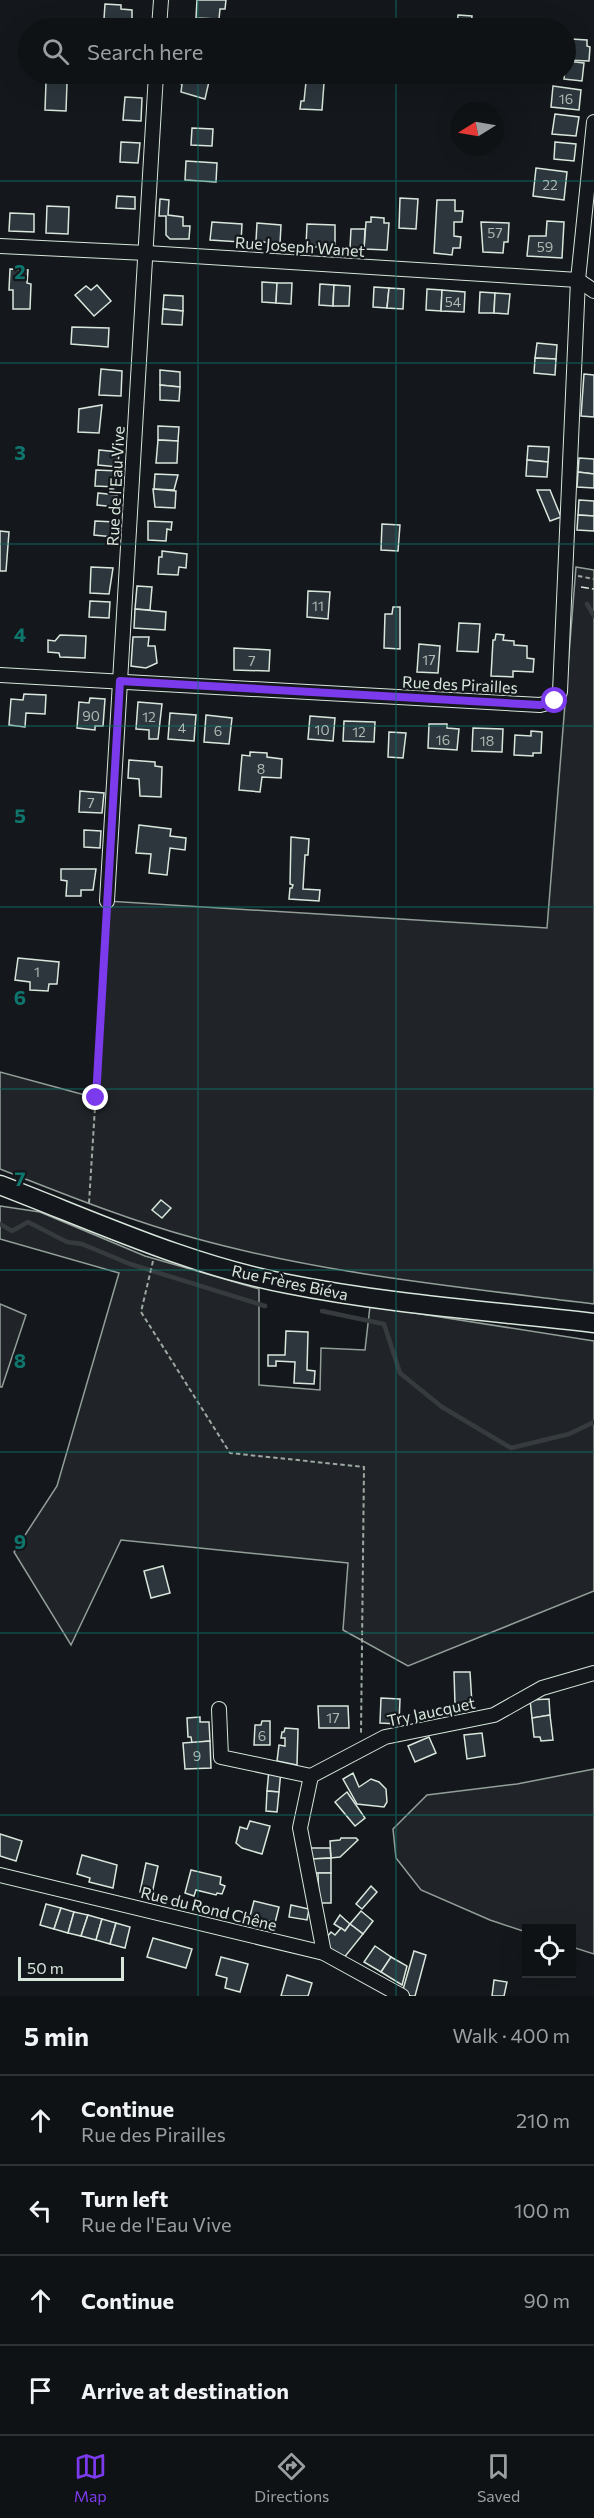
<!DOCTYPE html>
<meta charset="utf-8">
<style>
:root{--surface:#0f1215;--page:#181b1e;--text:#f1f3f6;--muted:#9b9ea0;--line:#2f3234;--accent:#7c3aed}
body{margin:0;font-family:Commissioner,sans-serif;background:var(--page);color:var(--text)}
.controls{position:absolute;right:18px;bottom:18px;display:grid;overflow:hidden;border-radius:0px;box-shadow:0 6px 24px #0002}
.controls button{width:54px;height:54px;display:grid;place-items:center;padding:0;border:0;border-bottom:2px solid var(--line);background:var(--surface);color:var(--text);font:30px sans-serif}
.compass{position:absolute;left:450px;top:102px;width:54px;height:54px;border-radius:50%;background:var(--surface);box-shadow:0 6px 24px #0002;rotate:259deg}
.scale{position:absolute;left:18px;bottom:15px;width:106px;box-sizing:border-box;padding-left:6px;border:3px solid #d8e6dc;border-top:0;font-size:16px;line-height:21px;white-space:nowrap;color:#d8e6dc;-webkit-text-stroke:4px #14181c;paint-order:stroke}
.stop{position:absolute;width:18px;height:18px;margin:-14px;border:4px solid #7c3aed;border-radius:50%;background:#fff}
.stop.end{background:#7c3aed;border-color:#fff;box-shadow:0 2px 6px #0008}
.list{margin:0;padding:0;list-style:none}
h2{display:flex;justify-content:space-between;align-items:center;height:78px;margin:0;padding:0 24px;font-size:26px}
h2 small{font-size:20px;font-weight:400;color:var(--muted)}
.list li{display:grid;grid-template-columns:39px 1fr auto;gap:18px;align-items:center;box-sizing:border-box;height:90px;padding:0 24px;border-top:2px solid var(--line)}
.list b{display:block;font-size:22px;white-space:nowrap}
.list p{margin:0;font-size:20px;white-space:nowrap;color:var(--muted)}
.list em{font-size:20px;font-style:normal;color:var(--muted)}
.icon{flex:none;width:33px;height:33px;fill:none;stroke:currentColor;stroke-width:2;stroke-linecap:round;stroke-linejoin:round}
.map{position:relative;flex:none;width:594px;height:1996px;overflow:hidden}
.search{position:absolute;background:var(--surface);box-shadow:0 6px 24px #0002;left:18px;right:18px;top:18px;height:66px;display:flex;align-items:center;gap:15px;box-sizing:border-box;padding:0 21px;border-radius:33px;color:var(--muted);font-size:22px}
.sheet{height:438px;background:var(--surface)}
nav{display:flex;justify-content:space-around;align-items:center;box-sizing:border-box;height:84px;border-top:2px solid var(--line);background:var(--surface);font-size:16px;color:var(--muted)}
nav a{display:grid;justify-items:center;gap:3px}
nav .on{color:var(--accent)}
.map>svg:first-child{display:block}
.green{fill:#202428;stroke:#939e99;stroke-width:1.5}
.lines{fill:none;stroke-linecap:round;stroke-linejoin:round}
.stream{stroke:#363b3e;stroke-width:4.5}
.building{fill:#2c363c;stroke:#d8e6dc;stroke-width:1.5}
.street-casing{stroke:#d8e6dc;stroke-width:16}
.secondary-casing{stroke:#d8e6dc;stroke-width:21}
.path{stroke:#9da8a2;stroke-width:2;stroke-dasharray:4.5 3;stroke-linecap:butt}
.street{stroke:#14181c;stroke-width:14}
.secondary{stroke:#14181c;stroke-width:18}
.fence{stroke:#d8e6dc;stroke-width:1.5;stroke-dasharray:8 3;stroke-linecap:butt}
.route{stroke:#7c3aed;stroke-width:8}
.grid{fill:none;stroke:#0f766e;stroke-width:1.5;stroke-opacity:0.55}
.labels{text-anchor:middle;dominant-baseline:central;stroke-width:4.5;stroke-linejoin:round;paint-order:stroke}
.number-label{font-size:14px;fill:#adbab4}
.street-label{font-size:16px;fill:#d8e6dc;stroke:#14181c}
.grid-label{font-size:20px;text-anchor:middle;font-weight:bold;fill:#0f766e;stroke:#14181c;stroke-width:4.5;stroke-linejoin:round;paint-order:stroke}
</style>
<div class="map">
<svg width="594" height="1996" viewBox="0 0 594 1996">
<rect width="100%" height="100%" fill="#14181c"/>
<g class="green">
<path d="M576,567l18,3v734c-134,-17 -270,-30 -400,-66 -66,-18 -130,-44 -194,-69v-97l96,26 11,-197 440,27z"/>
<polygon points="0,1206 40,1212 145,1256 259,1289 259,1385 320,1390 321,1348 365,1350 370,1306 594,1341 594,1591 408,1666 343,1630 348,1563 121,1540 71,1645 14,1552 57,1486 119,1273 0,1239"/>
<polygon points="0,1304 26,1315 2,1387 0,1387"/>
<polygon points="594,1769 594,1954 572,1947 572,1928 526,1928 526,1932 490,1920 421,1890 396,1858 393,1829 427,1795 517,1784"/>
</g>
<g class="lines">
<g class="stream">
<polyline points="587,604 594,616"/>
<polyline points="0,1224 12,1231 28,1222 67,1242 82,1244 130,1264 265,1306"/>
<polyline points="322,1311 384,1324 400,1373 442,1407 511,1448 569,1434 594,1422"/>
</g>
</g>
<g class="building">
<polygon points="197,0 226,0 225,9 220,9 219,19 196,18"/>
<polygon points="105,4 121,5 121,9 132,10 132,20 104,19"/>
<polygon points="458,15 472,16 471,28 423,28 457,27"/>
<polygon points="571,39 587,40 587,46 590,47 589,61 566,60 566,46 570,46"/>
<polygon points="566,61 584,63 582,81 564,79"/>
<polygon points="170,74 194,74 210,77 205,99 181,92 182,84 169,80"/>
<polygon points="315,74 333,75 333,83 324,83 322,110 300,109 301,101 304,101 306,82 314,82"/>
<polygon points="46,82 67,83 66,111 45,110"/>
<polygon points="553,86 581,90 579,110 551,107"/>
<polygon points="125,97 142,98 141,121 123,120"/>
<polygon points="555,114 579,117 576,136 552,134"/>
<polygon points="192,128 213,129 212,146 191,145"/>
<polygon points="121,142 140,143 138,163 120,162"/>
<polygon points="555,142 576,144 574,161 554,159"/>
<polygon points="186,161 217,163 216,182 185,180"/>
<polygon points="536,168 567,172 564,200 533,196"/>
<polygon points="117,196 135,197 135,209 116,208"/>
<polygon points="400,198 418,199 416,229 399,228"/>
<polygon points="160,199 169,200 168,215 183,217 183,226 190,226 189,239 170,239 166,235 166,216 159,216"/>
<polygon points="437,200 455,200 455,211 463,211 462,222 454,222 454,236 461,237 460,248 453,248 452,255 434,253"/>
<polygon points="47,206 69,207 68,234 46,233"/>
<polygon points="10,213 34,214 34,232 9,231"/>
<polygon points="371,217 384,218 384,223 389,223 387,250 364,249 366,222 371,222"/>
<polygon points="547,221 564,222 562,258 527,256 529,236 546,236"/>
<polygon points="212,222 242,224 241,242 210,240"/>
<polygon points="481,222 509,223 508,242 504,242 503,253 483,252"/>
<polygon points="257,223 281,225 280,244 256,241"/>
<polygon points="307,224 335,225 335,245 318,244 317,247 306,247"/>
<polygon points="351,229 365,229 364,249 350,248"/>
<polygon points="10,269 28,270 27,283 31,284 30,309 13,309 13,290 9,290"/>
<polygon points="262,282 277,283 276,303 262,302"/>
<polygon points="277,283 292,283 291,304 276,303"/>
<polygon points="320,284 334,285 333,306 319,305"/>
<polygon points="97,285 111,301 94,316 75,295 86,286 91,290"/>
<polygon points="334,285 350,286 349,306 333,306"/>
<polygon points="374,287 389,288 387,308 373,307"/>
<polygon points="389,288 404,289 403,309 387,308"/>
<polygon points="427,289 442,290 441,311 426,310"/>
<polygon points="442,290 465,292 464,312 441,311"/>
<polygon points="480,292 495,293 494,313 479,313"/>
<polygon points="495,293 510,294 508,314 494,313"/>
<polygon points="164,295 183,296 183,311 163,309"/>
<polygon points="163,309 183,311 182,325 162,324"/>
<polygon points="72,327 109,328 108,347 71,344"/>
<polygon points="537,343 557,345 556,359 535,358"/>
<polygon points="535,358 556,359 555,375 534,373"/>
<polygon points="101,369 122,371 121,396 99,395"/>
<polygon points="160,370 180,372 180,387 160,385"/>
<polygon points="584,374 594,375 594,417 581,416"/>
<polygon points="160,385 180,387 179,401 160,400"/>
<polygon points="102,405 99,433 78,432 79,409"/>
<polygon points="158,426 179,427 178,441 158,440"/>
<polygon points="158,440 178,441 177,463 156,463"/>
<polygon points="528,446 549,447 548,462 527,460"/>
<polygon points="99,450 119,452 118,467 98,465"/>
<polygon points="579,458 594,459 594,474 578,472"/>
<polygon points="527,460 548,462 547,477 526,476"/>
<polygon points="96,470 118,471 117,487 95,486"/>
<polygon points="578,472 594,474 594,488 577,487"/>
<polygon points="155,474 178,475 174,490 154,489"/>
<polygon points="153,489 176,491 175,508 155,507"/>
<polygon points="537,490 550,490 561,517 550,521"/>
<polygon points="98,493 117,495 116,507 97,505"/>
<polygon points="579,500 594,501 594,516 578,515"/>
<polygon points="578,515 594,516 594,531 577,530"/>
<polygon points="95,521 115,522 114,537 94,535"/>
<polygon points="148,521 172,522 171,530 167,529 166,541 148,540"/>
<polygon points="382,524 400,525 398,551 381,550"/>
<polygon points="0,531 9,532 6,571 0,571"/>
<polygon points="162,551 187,554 186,568 179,567 178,575 158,574 159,557 162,557"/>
<polygon points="91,567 113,568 109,594 90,593"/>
<polygon points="137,586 152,587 150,610 135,609"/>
<polygon points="308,591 330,592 328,619 307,617"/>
<polygon points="90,601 110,602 109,618 89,617"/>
<polygon points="393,607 400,607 400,649 384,648 385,614 392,614"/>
<polygon points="135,609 166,612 165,630 134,628"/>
<polygon points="459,623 480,624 478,652 457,651"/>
<polygon points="496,634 504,635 503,640 514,641 514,645 527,646 527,658 534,659 533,672 513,671 513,677 491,676 493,640 495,640"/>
<polygon points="60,635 86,636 85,658 60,657 59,653 48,652 48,640 55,641"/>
<polygon points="133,637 149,637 148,646 155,646 157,663 146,668 131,666"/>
<polygon points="419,644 440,646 438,673 417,672"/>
<polygon points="234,648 270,650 269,671 234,670"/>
<polygon points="24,694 46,695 45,714 26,713 25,727 9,725 11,699 23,700"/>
<polygon points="90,698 105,699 103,726 95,726 95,730 77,728 79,702 89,703"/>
<polygon points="138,702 162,704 158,739 149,739 149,730 136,729"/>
<polygon points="170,713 196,715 194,741 168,739"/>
<polygon points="206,715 232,718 229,744 204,742"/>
<polygon points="310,716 335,718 333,741 308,739"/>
<polygon points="344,721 375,722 374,742 343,741"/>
<polygon points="429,724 447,724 447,728 459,729 457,750 428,748"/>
<polygon points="473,728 503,729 502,752 472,751"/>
<polygon points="531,731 542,732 541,753 533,753 533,756 514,755 515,735 531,736"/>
<polygon points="389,732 406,733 403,758 388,757"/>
<polygon points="250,752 267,753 267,757 282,759 281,778 262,777 260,792 239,790 242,755 250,756"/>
<polygon points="129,760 155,762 155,766 162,767 161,797 140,796 139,779 128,778"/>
<polygon points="80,791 104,793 102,813 79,812"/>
<polygon points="139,825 171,829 170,836 186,838 185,850 170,848 167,875 149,873 151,854 136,853"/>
<polygon points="84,830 101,831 100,848 84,847"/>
<polygon points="291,837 309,839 308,855 305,855 303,889 320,890 319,901 289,899 290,888 292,888 293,885 290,884"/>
<polygon points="61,869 96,869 93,890 81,890 81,896 66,896 67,881 61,880"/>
<polygon points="18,958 59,962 57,984 49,984 48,991 30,990 30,982 15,980"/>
<polygon points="161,1200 171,1208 162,1218 152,1210"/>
<polygon points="286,1331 308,1332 307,1370 315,1371 314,1384 294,1383 295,1362 276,1361 276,1366 268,1366 268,1355 285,1355"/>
<polygon points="163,1566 170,1593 151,1598 144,1571"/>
<polygon points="454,1672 470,1672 472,1704 455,1705"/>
<polygon points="381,1698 400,1699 399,1724 380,1723"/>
<polygon points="549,1699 550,1715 532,1718 530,1700"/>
<polygon points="318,1706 348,1706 349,1728 319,1728"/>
<polygon points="550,1715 553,1740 541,1741 540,1737 534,1737 532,1718"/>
<polygon points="200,1717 200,1722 209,1722 210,1741 192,1743 191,1737 188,1737 187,1718"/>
<polygon points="262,1721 270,1721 270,1745 254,1745 255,1725 261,1725"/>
<polygon points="285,1728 298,1729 297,1765 277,1761 279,1745 285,1746 285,1738 281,1738 282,1732 284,1732"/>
<polygon points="482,1733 485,1756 467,1759 464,1735"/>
<polygon points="429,1737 436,1753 415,1762 408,1746"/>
<polygon points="210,1741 211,1768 185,1769 183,1743"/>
<polygon points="269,1769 281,1770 279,1792 267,1791"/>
<polygon points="353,1773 359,1787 371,1779 379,1782 386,1789 387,1802 384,1807 357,1804 343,1779"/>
<polygon points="267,1791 279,1792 277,1812 266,1811"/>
<polygon points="347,1792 365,1818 355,1826 335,1802"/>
<polygon points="250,1821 270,1826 262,1854 242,1848 236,1843 240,1827 247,1829"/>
<polygon points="0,1834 22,1841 16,1861 0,1856"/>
<polygon points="341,1838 356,1838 358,1840 340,1857 331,1858 330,1841 340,1840"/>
<polygon points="308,1848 330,1848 331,1858 310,1859"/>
<polygon points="82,1855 117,1865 113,1888 89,1882 90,1878 77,1874"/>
<polygon points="331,1858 331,1873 311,1873 310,1859"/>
<polygon points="146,1863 158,1866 152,1894 140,1892"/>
<polygon points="191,1870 221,1877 220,1884 225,1886 222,1894 217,1893 216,1895 196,1890 194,1896 185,1893"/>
<polygon points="318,1873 331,1873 331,1903 319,1903"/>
<polygon points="371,1886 377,1892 362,1909 356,1904"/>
<polygon points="254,1901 279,1907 275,1923 250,1916"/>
<polygon points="46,1904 61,1908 54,1929 40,1925"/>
<polygon points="291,1905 309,1909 307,1920 289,1917"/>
<polygon points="61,1908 74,1912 68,1933 54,1929"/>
<polygon points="361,1911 373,1921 363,1934 350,1924"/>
<polygon points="74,1912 88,1915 81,1936 68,1933"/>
<polygon points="88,1915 102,1919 96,1940 81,1936"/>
<polygon points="340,1915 350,1924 345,1931 334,1924"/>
<polygon points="102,1919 116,1923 110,1944 96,1940"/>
<polygon points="116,1923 130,1927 125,1948 110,1944"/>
<polygon points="350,1924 363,1934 343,1959 323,1942 331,1932 335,1935 341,1928 345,1931"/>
<polygon points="153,1938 192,1949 186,1968 147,1957"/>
<polygon points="375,1946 391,1957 381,1972 364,1962"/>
<polygon points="414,1951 426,1955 415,1996 411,1996 402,1993"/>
<polygon points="221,1957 248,1964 240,1992 225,1988 227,1978 216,1975"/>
<polygon points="391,1957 407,1966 402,1985 381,1972"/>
<polygon points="287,1975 312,1983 308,1996 281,1996"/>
<polygon points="494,1980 507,1982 504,1996 492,1996"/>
</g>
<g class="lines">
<defs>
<g id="street">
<polyline points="159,28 161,0"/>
<polyline points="0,246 146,253 578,280 594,291"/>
<polyline points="0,675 540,705 555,701 560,692 578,280 594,122"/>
<polyline points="107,901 156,74"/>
<polyline points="219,1709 221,1757 311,1776"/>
<polyline points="0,1875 324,1953 402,1996"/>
<polyline points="324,1953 300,1828 311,1776 385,1737 494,1715 542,1688 594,1673"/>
</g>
<path id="secondary" d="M0,1185c94,36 188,80 288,99 100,20 204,27 306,39"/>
</defs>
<use href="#street" class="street-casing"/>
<use href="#secondary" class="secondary-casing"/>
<g class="path">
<polyline points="578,576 594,579"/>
<polyline points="89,1203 107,915"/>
<polyline points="153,1261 141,1312 230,1453 364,1467 361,1734"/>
</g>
<use href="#street" class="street"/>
<use href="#secondary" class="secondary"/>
<polyline class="fence" points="581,587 594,589"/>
</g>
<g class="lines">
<polyline class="route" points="96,1098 120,681 540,705 555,701"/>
</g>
<path class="grid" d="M198,0v28M396,0v28M198,74v1922M396,74v1922M0,181h594M0,363h594M0,544h594M0,726h594M0,907h594M0,1089h594M0,1270h594M0,1452h594M0,1633h594M0,1815h594"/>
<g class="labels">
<g class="number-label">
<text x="566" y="98">16</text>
<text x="550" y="184">22</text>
<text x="495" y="232">57</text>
<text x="545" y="246">59</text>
<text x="453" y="301">54</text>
<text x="318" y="605">11</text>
<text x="429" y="659">17</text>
<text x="252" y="660">7</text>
<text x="91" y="715">90</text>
<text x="149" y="716">12</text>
<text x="182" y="727">4</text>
<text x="322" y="729">10</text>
<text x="218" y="730">6</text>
<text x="359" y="731">12</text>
<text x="443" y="739">16</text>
<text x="487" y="740">18</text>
<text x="261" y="768">8</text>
<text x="91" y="802">7</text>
<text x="37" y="971">1</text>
<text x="333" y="1717">17</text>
<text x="262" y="1735">6</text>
<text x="197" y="1755">9</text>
</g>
<g class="street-label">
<text transform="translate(300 246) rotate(4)">Rue Joseph Wanet</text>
<text transform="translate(115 486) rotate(-87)">Rue de l'Eau Vive</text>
<text transform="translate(460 684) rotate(3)">Rue des Pirailles</text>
<text transform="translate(290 1282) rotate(12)">Rue Frères Biéva</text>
<text transform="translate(431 1711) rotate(-12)">Try Jaucquet</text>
<text transform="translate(209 1908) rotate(14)">Rue du Rond Chêne</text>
</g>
</g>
<g class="grid-label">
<text x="20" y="279">2</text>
<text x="20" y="460">3</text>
<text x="20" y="642">4</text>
<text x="20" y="823">5</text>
<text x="20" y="1005">6</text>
<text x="20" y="1186">7</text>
<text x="20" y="1368">8</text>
<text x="20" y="1549">9</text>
</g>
</svg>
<div class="controls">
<button><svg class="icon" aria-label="locate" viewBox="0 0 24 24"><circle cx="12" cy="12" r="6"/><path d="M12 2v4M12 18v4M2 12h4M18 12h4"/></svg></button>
</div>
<svg class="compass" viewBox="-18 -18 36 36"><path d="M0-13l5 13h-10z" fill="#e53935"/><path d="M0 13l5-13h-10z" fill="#9b9ea0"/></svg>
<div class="scale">50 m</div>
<div class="stop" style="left:555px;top:701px"></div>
<div class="stop end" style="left:96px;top:1098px"></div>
<div class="search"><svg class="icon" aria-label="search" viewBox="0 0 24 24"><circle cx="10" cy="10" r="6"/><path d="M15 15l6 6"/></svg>Search here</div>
</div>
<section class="sheet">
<h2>5 min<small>Walk · 400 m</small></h2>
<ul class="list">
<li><svg class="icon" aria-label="ahead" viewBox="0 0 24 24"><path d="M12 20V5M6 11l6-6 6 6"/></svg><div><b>Continue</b><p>Rue des Pirailles</p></div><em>210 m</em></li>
<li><svg class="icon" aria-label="left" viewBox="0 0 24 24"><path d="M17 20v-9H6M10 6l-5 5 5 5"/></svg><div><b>Turn left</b><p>Rue de l'Eau Vive</p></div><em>100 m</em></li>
<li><svg class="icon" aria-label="ahead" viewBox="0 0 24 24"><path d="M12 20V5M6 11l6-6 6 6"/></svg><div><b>Continue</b></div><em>90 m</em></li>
<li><svg class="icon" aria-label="arrive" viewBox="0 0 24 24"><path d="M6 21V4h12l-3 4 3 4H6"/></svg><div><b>Arrive at destination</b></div></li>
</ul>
</section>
<nav>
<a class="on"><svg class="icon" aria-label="map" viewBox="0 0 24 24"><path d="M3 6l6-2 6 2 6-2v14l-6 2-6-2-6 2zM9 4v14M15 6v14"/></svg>Map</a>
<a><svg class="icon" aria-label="directions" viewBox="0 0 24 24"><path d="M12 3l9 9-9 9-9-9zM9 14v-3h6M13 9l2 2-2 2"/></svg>Directions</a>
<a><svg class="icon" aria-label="saved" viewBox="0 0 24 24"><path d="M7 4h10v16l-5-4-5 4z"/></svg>Saved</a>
</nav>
